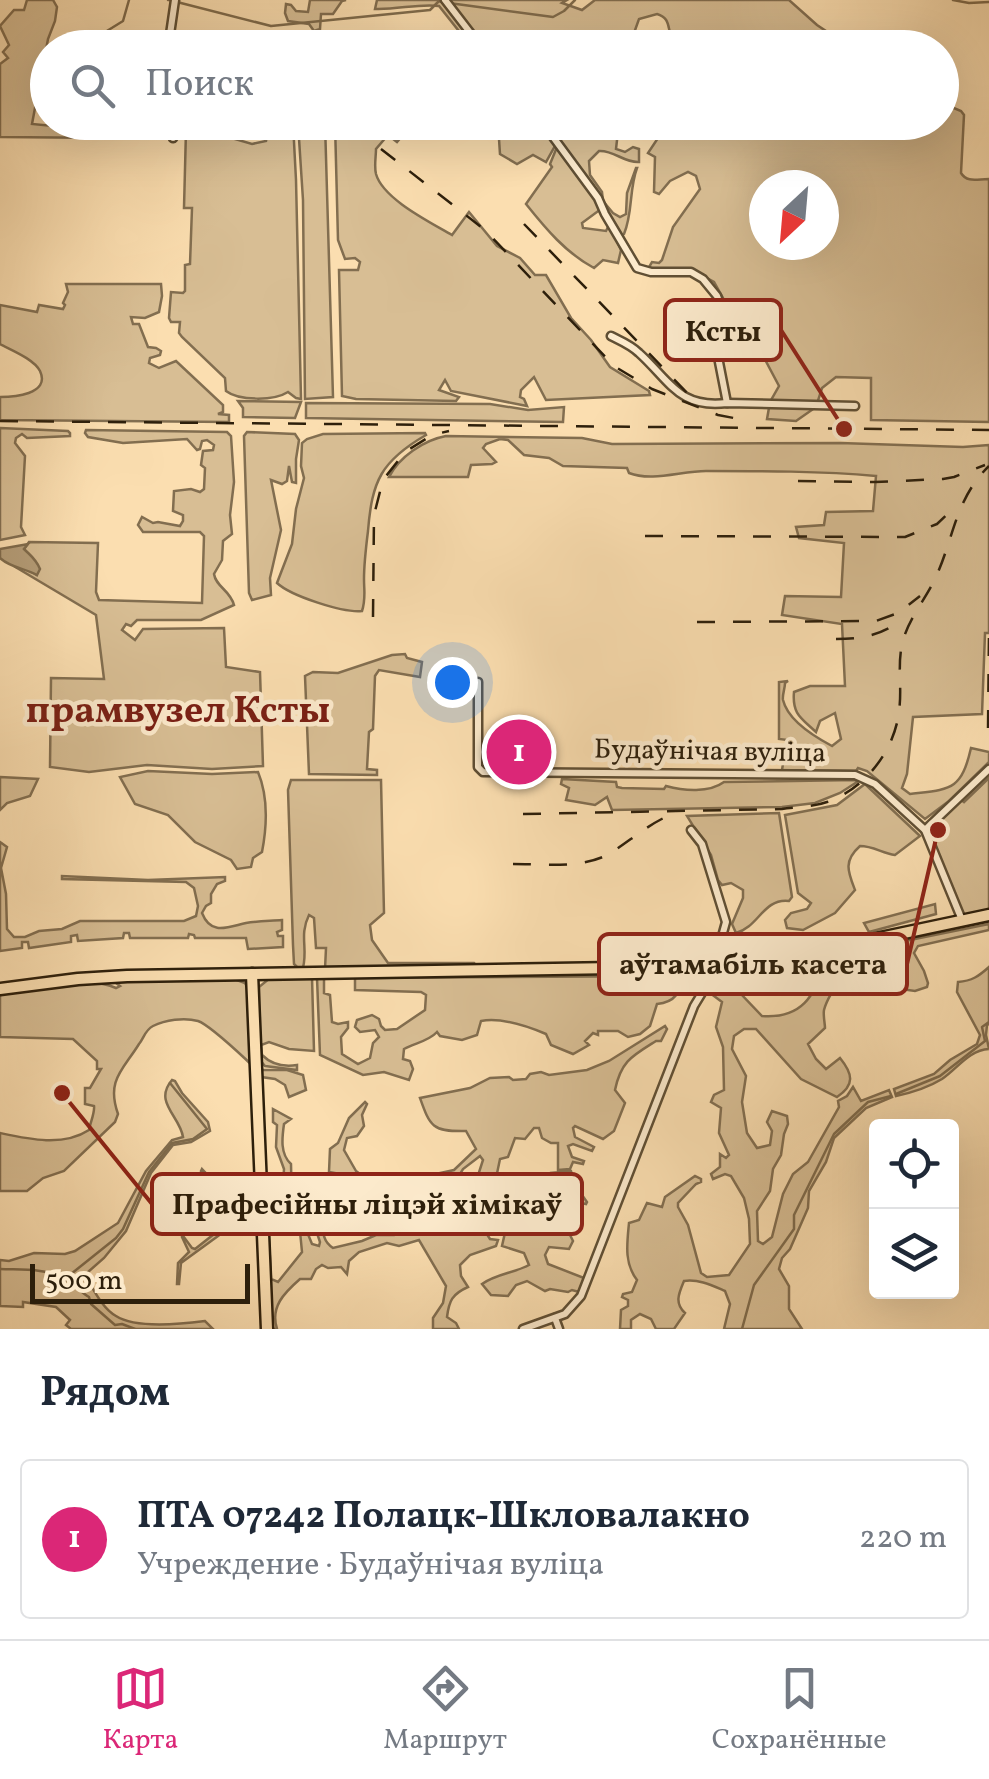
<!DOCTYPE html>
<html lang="ru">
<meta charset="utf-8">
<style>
:root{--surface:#fff;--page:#f6f6f7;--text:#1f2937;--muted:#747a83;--line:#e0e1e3;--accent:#db2777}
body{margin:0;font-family:Vollkorn,serif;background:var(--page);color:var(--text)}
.controls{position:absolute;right:30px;bottom:30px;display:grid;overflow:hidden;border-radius:10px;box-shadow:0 10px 40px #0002}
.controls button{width:90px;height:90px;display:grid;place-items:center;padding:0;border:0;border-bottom:2px solid var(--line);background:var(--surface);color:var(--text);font:50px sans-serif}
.compass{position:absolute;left:749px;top:170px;width:90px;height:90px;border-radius:50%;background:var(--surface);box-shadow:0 10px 40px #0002;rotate:206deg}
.scale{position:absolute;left:30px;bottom:25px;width:220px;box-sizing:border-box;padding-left:10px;border:5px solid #2d1f0b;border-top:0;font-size:28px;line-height:35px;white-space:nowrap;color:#2d1f0b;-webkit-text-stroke:8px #fceacc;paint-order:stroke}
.you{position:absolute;left:452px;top:682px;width:35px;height:35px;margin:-25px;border:8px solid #fff;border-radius:50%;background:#1a73e8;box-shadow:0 0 0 15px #1a73e833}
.badge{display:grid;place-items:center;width:65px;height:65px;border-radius:50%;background:var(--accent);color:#fff;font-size:32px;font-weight:700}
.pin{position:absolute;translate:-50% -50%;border:5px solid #fff;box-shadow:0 2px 10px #0006}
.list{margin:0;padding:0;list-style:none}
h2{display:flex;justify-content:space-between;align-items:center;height:130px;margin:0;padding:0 40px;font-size:42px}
h2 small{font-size:32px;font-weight:400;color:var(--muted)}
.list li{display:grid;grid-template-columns:65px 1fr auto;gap:30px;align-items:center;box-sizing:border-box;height:160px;margin:0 20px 20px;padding:0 20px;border:2px solid var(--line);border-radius:10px}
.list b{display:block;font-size:38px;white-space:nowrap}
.list p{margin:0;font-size:32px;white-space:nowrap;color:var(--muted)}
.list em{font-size:32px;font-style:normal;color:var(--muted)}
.icon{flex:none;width:55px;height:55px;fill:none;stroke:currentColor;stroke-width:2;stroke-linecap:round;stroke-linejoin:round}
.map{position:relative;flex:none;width:989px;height:1329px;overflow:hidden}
.search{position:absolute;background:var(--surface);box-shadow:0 10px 40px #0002;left:30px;right:30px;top:30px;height:110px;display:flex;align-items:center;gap:25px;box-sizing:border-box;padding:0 35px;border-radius:55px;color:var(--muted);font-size:38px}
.sheet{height:310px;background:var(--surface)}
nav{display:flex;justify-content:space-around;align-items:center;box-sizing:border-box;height:140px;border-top:2px solid var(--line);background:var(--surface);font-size:28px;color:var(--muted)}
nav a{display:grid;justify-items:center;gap:5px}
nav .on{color:var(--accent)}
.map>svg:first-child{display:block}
.green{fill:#d8be94;stroke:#826e50;stroke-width:2.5;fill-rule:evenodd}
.water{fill:#b59d78;stroke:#7f6b4c;stroke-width:2.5}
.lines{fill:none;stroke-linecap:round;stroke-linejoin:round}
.stream{stroke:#7f6b4c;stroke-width:2.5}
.minor-casing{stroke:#604f34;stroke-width:11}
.major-casing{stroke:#2d1f0b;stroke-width:15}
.minor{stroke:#fceacc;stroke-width:6}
.major{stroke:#fbdeb0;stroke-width:10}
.rail{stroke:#2d1f0b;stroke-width:2.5;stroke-dasharray:18 18;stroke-linecap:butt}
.labels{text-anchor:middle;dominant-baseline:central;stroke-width:9;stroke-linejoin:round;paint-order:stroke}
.street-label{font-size:28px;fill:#2d1f0b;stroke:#fceacc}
.district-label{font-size:38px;font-weight:bold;fill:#7a1f14;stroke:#fceacc}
.leader{fill:none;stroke:#8f2418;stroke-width:4}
.callout-dot{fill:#8f2418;stroke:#fceacc;stroke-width:4}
.callout{fill:#fceacc;stroke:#8f2418;stroke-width:4}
.callout-label{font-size:30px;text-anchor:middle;font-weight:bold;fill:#2d1f0b}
</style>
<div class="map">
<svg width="989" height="1329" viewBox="0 0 989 1329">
<rect width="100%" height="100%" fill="#fbdeb0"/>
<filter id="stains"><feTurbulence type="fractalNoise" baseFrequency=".002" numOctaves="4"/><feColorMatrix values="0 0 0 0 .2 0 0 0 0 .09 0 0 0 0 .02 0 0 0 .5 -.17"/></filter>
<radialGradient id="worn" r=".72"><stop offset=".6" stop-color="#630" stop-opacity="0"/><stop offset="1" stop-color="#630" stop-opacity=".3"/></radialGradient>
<g class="green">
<polygon points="27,0 53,0 57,7 55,21 48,39 32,124 53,126 59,122 132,123 132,134 113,133 112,138 0,137 0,64 8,58 3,52 9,45 0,26 14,10 24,10"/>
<polygon points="310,0 346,0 342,1 333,14 321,14 320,29 314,31 309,24 288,21 285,13 286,4 291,5 296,11 308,12"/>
<path d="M377,0h65l37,47h-34l8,-10 7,3 2,-5 -23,-29c-19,-3 -42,4 -64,3z"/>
<path d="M447,0h120l-5,3 20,7 13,-10h194l28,25 33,22h-168c-3,-2 -8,-5 -10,-8 -5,-11 -1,-21 -15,-25l-18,5 -10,28h-144z"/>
<path d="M942,103l19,8 3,4 -3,58c6,10 16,6 28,6v243l-118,-2v-42l-35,-1 -14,11 -6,19 -20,14 -29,-2 3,-17 9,-16 -18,-34 -38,-14 5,-31 -14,-25 -22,-12h-35l-8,-3 3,-5 7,1 3,-3 11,-33 27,-38 -4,-13 -8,-4 -18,9 -11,13 -5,-2 1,-35 -7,-4 18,-27 -2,-3 278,-1zM764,185h60v60h-60z"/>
<path d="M269,123h24l3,57 5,219 -5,-1 -8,-6c-14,9 -49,9 -62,-1l-1,-13 -43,-41 -3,-4 1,-11h-9l-2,-4 2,-26 12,1 2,-2v-26l5,-1 2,-56h-8l2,-78 25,2 41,12 14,-3z"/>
<polygon points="298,123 325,123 333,397 305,399 303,200"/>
<path d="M335,123h78l-16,19 -9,-7 -12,14c0,8 -2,17 0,25 7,25 54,48 76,61l17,-23 28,34 23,12 15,17h11l25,43 20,22 19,27 39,24 1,4 -104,5 -12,-23 -13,13 -1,7 4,2 3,7 -76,-15 -6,-11 -6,10 20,7 -3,4 -100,-2 -14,-3 -3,-126h19l2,-8 -5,-4 -10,1 -7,-19z"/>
<polygon points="475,123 540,123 556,144 546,162 533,155 517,164 500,154 499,139"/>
<path d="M544,123h75l-3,26 9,3 8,-5 6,2v13c-15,1 -25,-12 -40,-11l-10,10 1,14 12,17 1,9 10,12 7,4 6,-3 1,-21 9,-25h1c-8,21 -4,45 -13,66l-3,2z"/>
<path d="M557,147l21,25 23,37 -19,14 1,5 23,3 3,-6 12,25 -3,13 -15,-3 -9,8c-28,-15 -48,-39 -68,-64l26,-37 -2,-3z"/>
<path d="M66,284h95l1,12 -3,16 -14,6 -14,-1 2,7h6l9,23 8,1 5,3 -1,4 -10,3 -1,5 10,5 17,-7 47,44v7l-5,2 11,1v7l-229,-2v-23c12,0 51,-2 40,-26 -6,-12 -29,-21 -40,-27v-39l37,7 2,-7 24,4 2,-4 -2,-2 5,-11z"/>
<polygon points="238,401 301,402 295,418 243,417 243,408"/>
<polygon points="306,403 490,404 528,410 564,407 563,422 306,418"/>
<polygon points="0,428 68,431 70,433 70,436 27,438 22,434 16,438 15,443 25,456 21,527 25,535 0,540"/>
<path d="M86,430l141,2 4,4 3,46 -4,33 2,19 -9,7 -1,19 -8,14c2,13 16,16 20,31l-33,15h-64l-6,6 -5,-2 -4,6 13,10 8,-11 81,-1 2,39 34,5 3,94 -51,3 -65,-4 -58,7 -39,-5 1,-89 53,1 -8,-64 -79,-47 6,-1 12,7 -11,-25 5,-7 69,1 -2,49 3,8 103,3 2,-67 -4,-4h-57l-5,-7 4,-8 11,6 5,-1 22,4 3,-5v-6l-10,-4 1,-20 17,-2 9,3 4,-3 1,-21 -4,-3 2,-14 10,-1 1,-5 -7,-5 -5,1 -2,8 -3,1 -10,-11 -64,4 -35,-6 -3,-4z"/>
<polygon points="247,432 295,434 299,440 296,459 296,483 292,482 289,466 287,481 282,484 271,480 281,530 270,578 271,595 252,600 249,593 244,436"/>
<path d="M425,433l1,2c-45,26 -54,46 -58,96 -2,16 -4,33 -4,48 0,12 2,20 -2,32 -19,2 -71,-15 -85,-28l15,-39 4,-35 8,-31 -3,-12 1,-23 5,-4 16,-5z"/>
<path d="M446,436l136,2 30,6 228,-1 123,4 26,-2v188h-4l-3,81 -69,3 -6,57 -5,14 8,6c41,-5 51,-3 61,-46l18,4v10l-40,39 -24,18 -58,-48 -9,-3 -2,3 -74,-1 1,-6 5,-4v-20l-9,-1v-57l9,-1 -3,2c0,6 -3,12 -2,17 5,21 32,37 49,46l9,-7 -6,-26 -15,8 -4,11c-15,-14 -24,-18 -22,-40l16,-6h35l-3,-62 -60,-9 3,-19 56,1 3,-54 -45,-5 -3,-11 28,-2 2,-13 47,-1 3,-35c-56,-5 -114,-5 -170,-5 -25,0 -54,11 -77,2l-2,-5 -64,-2 -14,-8 -25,-3 -16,-15 -8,-1 -14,5 -3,4 13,14 -4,2 -21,1 -3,12h-79c10,-20 35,-37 57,-41z"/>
<polygon points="405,654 407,658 422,662 420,677 379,670 375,676 373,729 369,732 367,769 377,770 377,775 309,774 305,676 313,672 338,673 392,655"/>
<path d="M148,771l64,3 46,-2c10,24 9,54 4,80l-9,6 -2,9 -14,2 -6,-9 -36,-18 -27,-27 -33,-11 -15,-27z"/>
<polygon points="0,777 38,779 30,796 7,803 0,810"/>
<polygon points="989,778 989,911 967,916 962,913 929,834 929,828 960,799 964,802"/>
<path d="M562,779l54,3 1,5 5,1 42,1 2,-3c18,5 43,7 58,-4l133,-2v2l-17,11 -25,10 -33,4 -170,3 -5,-13 -12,8 -29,-5 3,-12 -8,-4z"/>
<path d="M291,780h90l3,133 -14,12 2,15 16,23h86l4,4 -153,2 1,-21h-10l-2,-30 -5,-3c-10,20 -1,33 -6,53h-5l-4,-4 -1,-19 -5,-155z"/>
<path d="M865,784l55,52 -25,19c-13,-2 -22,-9 -35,-9 -17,15 -12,26 -5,44l-20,23 -32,17 -16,-2 -2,-8 6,-7 16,-4 4,-6 -13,-10 -13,-78 52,-10z"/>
<path d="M779,813l13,84 -3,4c-26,-3 -30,26 -53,32l-4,-9 11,-26v-8l-12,-7 -9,2 -4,-5 -7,-25 -24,-39z"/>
<path d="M0,842l7,5 -6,21 5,26 1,35 7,8h11l14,-6 23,-2 18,-8h104l12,-5 2,-10 -4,-18 -8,-6 -124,-3v-3l86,4 77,-3v4l-8,3 -6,10v9l-5,3 -4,7c9,23 26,14 44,10 11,-2 24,-2 36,-3v10l-5,2 1,4h5v11l-35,2 -2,-11h-51l-1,-3 -5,-1 -1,4h-58l-1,-5h-5l-1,5 -45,3 -1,-6 -6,1v6l-42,6 -1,-6h-6v6l-22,3z"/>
<polygon points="935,904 936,914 869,932 864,923"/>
<polygon points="989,924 989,930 918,946 914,953 924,971 928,983 927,987 915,991 879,986 877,965 861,963 861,971 844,974 836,955"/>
<path d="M827,962c20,22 2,27 -3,48 -1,5 1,14 1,18l-17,16 8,15 10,10 14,-11c13,16 15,27 -3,39l-36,-18 -45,-50h-12l-10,7 -2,13 14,27 -4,26 5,31 10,15 13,-3 2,-14 -5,-9 5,-11 15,5 1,8 -4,10 -3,21 -8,14 -3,22 -13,20 1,30 5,3 9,-7 11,-43 10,-20 15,-12 31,-55 -1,-6 9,-5 6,-9 8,14 28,-11 3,7 -26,11 -32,30 -8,24 -17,29 -1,17 -18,41 -8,9 -3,11 10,17v23l13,20h-78l6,-25 -5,-13c-14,-6 -26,-12 -41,-10 -5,12 -10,22 1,32l-11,16h-18l-5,-10 -11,-5 -9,6v9h-11l1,-19 7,-4v-6l-6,-3 1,-3 9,-2 5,-12c-13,-17 -10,-36 -8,-57l10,-3 8,-17 15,4 3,-10 30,-21 6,3v3l-5,2 -18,19v4l10,18 13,48 6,4 22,-2 21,-31 -1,-25 -5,-21 -13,-22 -6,-2 -12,5 -2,-5 9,-7v-13l6,4 3,-3 -10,-22 2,-25 -10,-6 3,-7 10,-5 -1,-43 -7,-20 6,-25 -16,-12 8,-11 17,-1 1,10 7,4 23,24c40,3 52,-20 65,-54z"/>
<path d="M989,967v57l-2,1 -1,10 3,14c-20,1 -32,20 -47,30 -13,8 -32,14 -46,17l-2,-7 40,-15 16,-14 27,-16 3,-9 -23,-43 1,-10c14,-1 21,-6 31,-15z"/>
<path d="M683,976c-4,17 -7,26 -26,28l-7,22 -10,8 -12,3 -10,-6h-20v4l-5,-2 -8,8 4,4 -16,9 -22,-9 -5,-11c-19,-8 -44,-17 -65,-13l-4,14 -15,5 -22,-4 -3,-4c-8,9 -22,11 -33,17l-1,10 7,2 3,8 -4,11 -25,-8 -21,3 -43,-20 -3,-77h7v15l6,2 2,27 6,2 10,-2v6l-7,9 1,17 16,10 12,-6 3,-15 6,-6 -4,-7 -15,2 -5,-5 2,-7 15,-5 7,4 2,7 4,4 12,-1 28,-19 1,-15 -5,-3 -66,-2v-12z"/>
<path d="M312,977l2,74 -25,-2 -20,-7 -8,3 1,10c9,9 22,12 35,10v5l-32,-4 -6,-7v-72l11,-9z"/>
<path d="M234,979l11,4 3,5 4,77c-11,-10 -42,-40 -54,-44 -14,-4 -33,-1 -45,5 -8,4 -9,12 -14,18 -16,26 -33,36 -21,70l-3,8 -51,49 -21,7 -16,13h-27v-58c28,6 63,14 89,-3 1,-7 6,-17 5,-24l-9,-2v-16h5l11,-19h-4v-8l-24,-22 -73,-2v-44c32,-4 87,-19 116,-5l4,-2 -4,-3 3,-2z"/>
<path d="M665,1026l2,3 -6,12h-5c-24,15 -35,20 -41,49l10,13 -11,28 -11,8 -28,-13 -2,2 2,9 19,10 -2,4 -19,-7 -5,2 4,11 12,4 -1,3 -10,-2 -3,7 -12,1v-27h-7l-9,-5 -3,-10h-5l-9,11 -10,-1 -7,19 -8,2 -5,24 7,4 3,-3 19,4 3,13 8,-2 5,-7 10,-4 1,-15 20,-2 4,14 12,17 -1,2 -14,-3 -10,17 6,3 8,-7 5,3 -12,16 4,8 -4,8 -20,-2 -4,8 3,9 36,14 -5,14 -7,-2 -4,2 -18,-3 -5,2 -18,-10 -11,4 -8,11 -17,-1 -9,-11c14,-10 32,-11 47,-19l-5,-12 -22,-7 7,-31 -10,3 -8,-7v-18l-3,-4 -15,2 10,-31 -3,-4 -17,13 -8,13 -17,7 -9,15 2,21 4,2 12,-8 22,2 1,5 13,2 7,11 8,1 -2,6 -26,9 -10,10 1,11 7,11c-16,7 -19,14 -21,30l9,6 3,6h-26v-11l10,-15 3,-17 -27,-46 -20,6 -12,-3 -28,9 -10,9 -2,13 -6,-7 -13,1 -6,-3 -6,4 -5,10h-11c-16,14 -30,28 -23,50h-8l-9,-254 2,-5h25l16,5 3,15 -17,7 -4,-12 -10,-6 -14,-2 10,202 7,3 24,-30 -3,-31 -11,-10 -6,-10 2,-32 -8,-22 1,-22 -4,-3v-13l18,10 -7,5c-2,14 -4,30 7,40l1,45 9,8 11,27 7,2 1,-4 -4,-12 -1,-27 2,-2c13,19 -2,35 16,47l29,-7 14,-6h18l26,-5c8,-13 2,-32 0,-47l7,-7 27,-6 22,-21 -10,-18c-34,1 -36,-5 -46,-33l50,-10 20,-10 19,-1 4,3 13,-1 4,-5 11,-2 8,3 38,-5 22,-9z"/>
<path d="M172,1080l3,1 7,12 26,29 2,9 -19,11 -18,3 -22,28 -25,58 -22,27 -16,14 -2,5c8,13 16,31 30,39 20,13 66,8 89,5l8,8h-142l-5,-4 4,-5 -14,-13 -33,-5v5l-23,-1v-46l9,1 25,-8 31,1 10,-3 43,-28 28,-52 26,-31 11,-3c-3,-21 -30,-35 -11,-57z"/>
<polygon points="365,1102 367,1104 362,1115 364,1126 357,1136 347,1138 344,1150 356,1171 390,1197 394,1199 417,1198 418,1202 392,1204 351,1176 329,1172 330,1149 338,1143 349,1118"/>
<polygon points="202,1169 258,1227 258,1237 244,1221 240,1220 181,1263 179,1284 177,1284 178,1263 189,1252 182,1237 183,1236 192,1248 195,1249 237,1216 238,1212 201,1171"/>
</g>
<path class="water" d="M28,544l-4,5c7,7 12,10 16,20l-3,6c-13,-7 -26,-7 -37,-17v-9z"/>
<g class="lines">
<g class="stream">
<polyline points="168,0 171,0"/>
<polyline points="953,0 969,3 989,2"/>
<polyline points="177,2 271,26 430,10 439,1 442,2"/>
<polyline points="449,3 553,17 564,11 575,0"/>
<polyline points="95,48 102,34 123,21 129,0"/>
<polyline points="896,1094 940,1076 985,1041 982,1027 989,1022"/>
<path d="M0,1269c19,1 44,-1 61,8 10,4 18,14 28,20l2,7 24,21 7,-1 13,5"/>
<polyline points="66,1278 116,1238 123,1229 149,1172 172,1143 193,1139 207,1129 170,1083"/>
<polyline points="742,1329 754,1285 794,1229 794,1215 834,1134 868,1102 891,1096"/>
</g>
<defs>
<g id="minor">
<polyline points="445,0 482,48"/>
<polyline points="168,48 175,0"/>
<polyline points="168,122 172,128 173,138"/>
<polyline points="542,122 598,198 605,214 637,268 651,272 691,272 703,279 717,296 721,306 718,357 727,403"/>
<path d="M611,336c10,5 20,9 28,17 31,28 40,56 88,50l128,3"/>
<polyline points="478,682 478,767 483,772 855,775 875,784 925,830 962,920"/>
<polyline points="691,830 702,844 726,922 721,940 719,965"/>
<polyline points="925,830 989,769"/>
<polyline points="555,1318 559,1329"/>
<polyline points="523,1329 565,1314 581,1296 694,1006 711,978 714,967"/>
</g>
<g id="major">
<polyline points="252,974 267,1329"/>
<polyline points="0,989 78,979 127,976 737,966 767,962 989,915"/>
</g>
</defs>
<use href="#minor" class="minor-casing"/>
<use href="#major" class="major-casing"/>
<use href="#minor" class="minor"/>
<use href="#major" class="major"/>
<g class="rail">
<polyline points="381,149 485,230 614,366 652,389 718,415 739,419"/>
<polyline points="524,224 694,400"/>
<polyline points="0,421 989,430"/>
<polyline points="798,481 875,482 943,479 954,477 985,465"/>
<polyline points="645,536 905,537 937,524 958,504"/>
<polyline points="373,617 374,515 383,480 405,452 432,435 449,431"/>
<polyline points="697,622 876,621 898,613 920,596"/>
<path d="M836,639c19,0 38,-2 55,-12"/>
<polyline points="988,728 989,632"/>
<path d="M523,814l259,-5c15,-2 31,-2 45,-7 38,-13 68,-52 72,-91 3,-20 -1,-41 2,-61 4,-27 21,-45 33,-69 20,-41 20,-81 55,-115"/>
<path d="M513,864c31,0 68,5 96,-10 21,-13 38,-29 61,-39"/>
</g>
</g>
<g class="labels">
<g class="street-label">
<text transform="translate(710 752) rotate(1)">Будаўнічая вуліца</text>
</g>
<g class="district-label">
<text x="178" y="712">прамвузел Ксты</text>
</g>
</g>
<path class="leader" d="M844 429L781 330M938 830L907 964M62 1093L152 1204"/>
<g class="callout-dot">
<circle cx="844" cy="429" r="10"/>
<circle cx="938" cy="830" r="10"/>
<circle cx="62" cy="1093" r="10"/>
</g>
<g class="callout">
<rect x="665" y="300" width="116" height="60" rx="10"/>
<rect x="599" y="934" width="308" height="60" rx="10"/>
<rect x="152" y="1174" width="430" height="60" rx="10"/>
</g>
<g class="callout-label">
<text x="723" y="341">Ксты</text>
<text x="753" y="974">аўтамабіль касета</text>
<text x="367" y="1214">Прафесійны ліцэй хімікаў</text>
</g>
<rect width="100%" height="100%" filter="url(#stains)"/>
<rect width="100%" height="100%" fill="url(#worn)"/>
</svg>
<div class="controls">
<button><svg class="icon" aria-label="locate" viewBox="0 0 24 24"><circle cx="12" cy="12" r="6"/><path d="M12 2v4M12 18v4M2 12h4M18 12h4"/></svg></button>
<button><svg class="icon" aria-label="layers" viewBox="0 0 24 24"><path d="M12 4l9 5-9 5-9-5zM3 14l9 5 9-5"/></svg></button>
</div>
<svg class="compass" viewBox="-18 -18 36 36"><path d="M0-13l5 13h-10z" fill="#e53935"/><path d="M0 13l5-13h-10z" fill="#747a83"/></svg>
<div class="scale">500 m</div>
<div class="you"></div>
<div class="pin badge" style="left:519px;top:752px">1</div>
<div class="search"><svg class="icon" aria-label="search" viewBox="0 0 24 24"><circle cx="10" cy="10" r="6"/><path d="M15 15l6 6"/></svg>Поиск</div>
</div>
<section class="sheet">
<h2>Рядом<small></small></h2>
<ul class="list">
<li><span class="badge">1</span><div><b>ПТА 07242 Полацк-Шкловалакно</b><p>Учреждение · Будаўнічая вуліца</p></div><em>220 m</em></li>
</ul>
</section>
<nav>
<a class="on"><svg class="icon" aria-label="map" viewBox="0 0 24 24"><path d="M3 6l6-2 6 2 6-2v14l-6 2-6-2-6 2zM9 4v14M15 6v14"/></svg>Карта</a>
<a><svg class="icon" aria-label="directions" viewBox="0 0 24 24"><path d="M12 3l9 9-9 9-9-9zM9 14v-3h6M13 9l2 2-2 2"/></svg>Маршрут</a>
<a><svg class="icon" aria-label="saved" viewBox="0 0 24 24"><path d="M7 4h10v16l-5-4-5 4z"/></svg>Сохранённые</a>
</nav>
